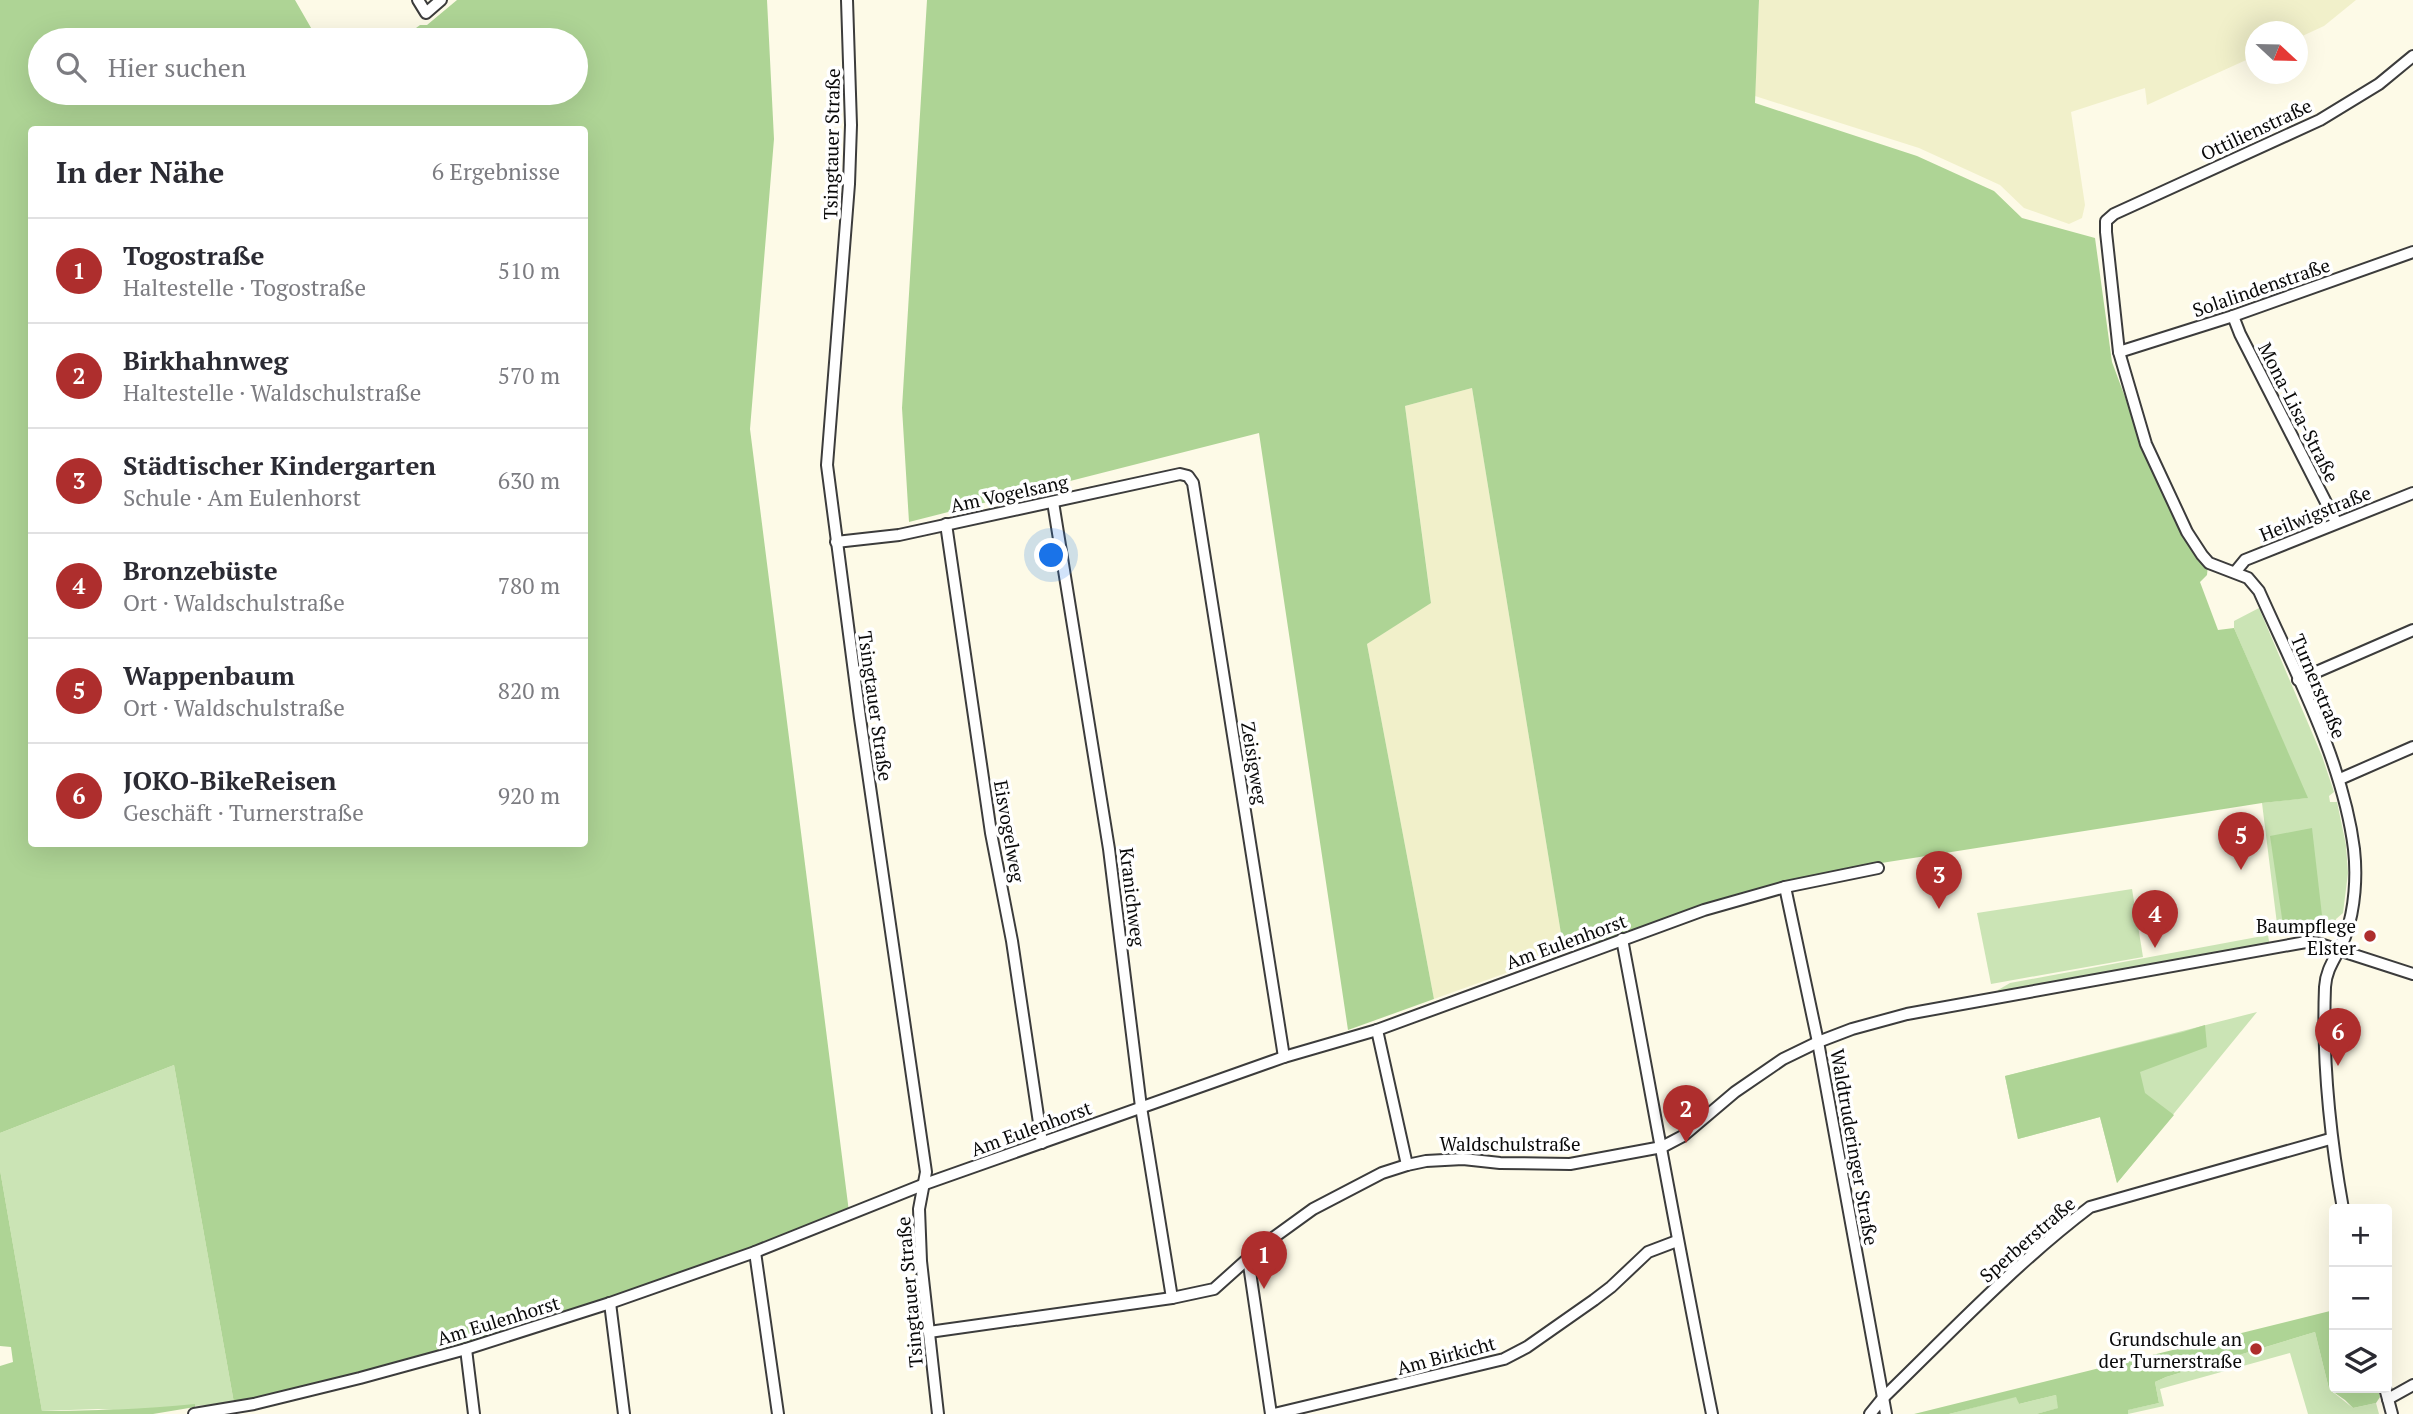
<!DOCTYPE html>
<html lang="de">
<meta charset="utf-8">
<style>
:root{--surface:#fff;--page:#f7f7f7;--text:#2b2b33;--muted:#7c7c81;--line:#e1e1e2;--accent:#ae2e2d}
body{margin:0;font-family:"PT Serif",serif;background:var(--page);color:var(--text)}
.controls{position:absolute;right:21px;bottom:21px;display:grid;overflow:hidden;border-radius:7px;box-shadow:0 7px 28px #0002}
.controls button{width:63px;height:63px;display:grid;place-items:center;padding:0;border:0;border-bottom:2px solid var(--line);background:var(--surface);color:var(--text);font:35px sans-serif}
.compass{position:absolute;left:2245px;top:21px;width:63px;height:63px;border-radius:50%;background:var(--surface);box-shadow:0 7px 28px #0002;rotate:112deg}
.you{position:absolute;left:1052px;top:556px;width:24px;height:24px;margin:-18px;border:5px solid #fff;border-radius:50%;background:#1a73e8;box-shadow:0 0 0 10px #1a73e833}
.badge{display:grid;place-items:center;width:46px;height:46px;border-radius:50%;background:var(--accent);color:#fff;font-size:23px;font-weight:700}
.pin{position:absolute;translate:-50% -58px;filter:drop-shadow(0 2px 4px #0008)}
.pin::after{content:'';position:absolute;top:37px;width:24px;height:21px;background:inherit;clip-path:polygon(0 0,100% 0,50% 100%)}
.list{margin:0;padding:0;list-style:none}
h2{display:flex;justify-content:space-between;align-items:center;height:91px;margin:0;padding:0 28px;font-size:30px}
h2 small{font-size:23px;font-weight:400;color:var(--muted)}
.list li{display:grid;grid-template-columns:46px 1fr auto;gap:21px;align-items:center;box-sizing:border-box;height:105px;padding:0 28px;border-top:2px solid var(--line)}
.list b{display:block;font-size:26px;white-space:nowrap}
.list p{margin:0;font-size:23px;white-space:nowrap;color:var(--muted)}
.list em{font-size:23px;font-style:normal;color:var(--muted)}
.icon{flex:none;width:38px;height:38px;fill:none;stroke:currentColor;stroke-width:2;stroke-linecap:round;stroke-linejoin:round}
.map{position:relative;flex:none;width:2413px;height:1414px;overflow:hidden}
.search{position:absolute;background:var(--surface);box-shadow:0 7px 28px #0002;left:28px;top:28px;width:560px;height:77px;display:flex;align-items:center;gap:18px;box-sizing:border-box;padding:0 24px;border-radius:38px;color:var(--muted);font-size:26px}
.panel{position:absolute;background:var(--surface);box-shadow:0 7px 28px #0002;left:28px;top:126px;width:560px;height:721px;border-radius:7px}
.map>svg:first-child{display:block}
.farmland{fill:#f1f0ca}
.green{fill:#cbe4b5}
.forest{fill:#aed495;fill-rule:evenodd}
.lines{fill:none;stroke-linecap:round;stroke-linejoin:round}
.minor-casing{stroke:#3c3c3c;stroke-width:14}
.minor{stroke:#fff;stroke-width:10}
.poi-dot{fill:#ae2e2d;stroke:#fff;stroke-width:2.5}
.labels{text-anchor:middle;dominant-baseline:central;stroke-width:7;stroke-linejoin:round;paint-order:stroke}
.street-label{font-size:19px;fill:#090909;stroke:#fff}
.poi-label{font-size:19px;fill:#090909;stroke:#fff;text-anchor:end}
</style>
<div class="map">
<svg width="2413" height="1414" viewBox="0 0 2413 1414">
<rect width="100%" height="100%" fill="#fdfae7"/>
<g class="farmland">
<polygon points="1759,0 2356,0 2324,26 2298,38 2298,32 2256,32 2255,56 2147,105 2145,88 2071,112 2085,205 2082,218 2069,224 2024,208 2000,185 1919,148 1755,96"/>
<polygon points="1472,388 1564,952 1434,999 1367,644 1431,602 1405,406"/>
</g>
<g class="green">
<polygon points="2259,608 2322,756 2334,792 2329,796 2330,802 2337,802 2346,845 2348,873 2343,913 2336,919 2334,932 2278,932 2262,803 2307,798 2234,628 2234,621"/>
<polygon points="2132,889 2143,957 1991,984 1977,913"/>
<polygon points="2268,935 2270,947 1994,999 1998,990 2010,983"/>
<polygon points="2257,1012 2117,1183 2100,1117 2018,1139 2005,1076"/>
<polygon points="174,1065 234,1403 129,1411 98,1409 42,1411 0,1170 0,1133"/>
<polygon points="2315,1332 2329,1389 2353,1408 2376,1403 2379,1414 2308,1414 2290,1353 2160,1389 2164,1406 2128,1414 2127,1410 2159,1403 2155,1382 2166,1377"/>
<polygon points="2056,1395 2059,1408 2036,1414 1949,1414 2017,1396 2019,1404"/>
</g>
<g class="forest">
<path d="M0,0h295l23,40h-278v53h536v-53h-176l20,-15h7l30,-25h310l7,139 -24,290 99,783 -241,87 -149,48 -225,56 -60,-338 -174,68zM32,130h552v714h-552z"/>
<polygon points="927,0 1759,0 1755,103 1917,156 1994,191 2022,218 2095,238 2112,362 2154,475 2183,534 2208,565 2207,575 2200,582 2218,630 2234,628 2308,798 2262,803 1875,864 1782,885 1564,952 1472,388 1405,406 1431,603 1367,644 1434,999 1348,1030 1259,433 909,522 902,408"/>
<polygon points="2312,828 2323,924 2283,925 2270,836"/>
<polygon points="2205,1025 2207,1047 2140,1072 2145,1093 2174,1115 2117,1183 2100,1117 2018,1139 2005,1076 2183,1032"/>
<path d="M0,1170l42,241c51,0 102,-2 153,-7v3l-42,7h-153v-48l13,-4 -2,-15 -11,-1z"/>
<polygon points="2334,1310 2334,1322 2331,1323 2334,1337 2334,1388 2347,1388 2349,1391 2363,1388 2378,1388 2380,1397 2376,1403 2353,1408 2345,1400 2329,1389 2315,1332 2166,1377 2155,1382 2159,1403 2128,1410 2128,1414 2036,1414 2058,1408 2056,1395 2019,1404 2016,1397 1949,1414 1914,1414"/>
</g>
<g class="lines">
<defs>
<g id="minor">
<polyline points="418,0 426,13 441,0"/>
<polyline points="847,0 851,125 849,184 827,465 860,718 926,1172 919,1209 921,1261 938,1414"/>
<polyline points="2233,316 2240,334 2336,522"/>
<polyline points="2119,352 2233,316 2413,252"/>
<polyline points="1053,502 1109,849 1141,1107 1172,1298"/>
<polyline points="946,524 991,833 1012,941 1042,1143"/>
<polyline points="836,542 899,535 1180,474 1188,476 1193,483 1284,1057"/>
<polyline points="2236,571 2245,560 2413,493"/>
<polyline points="2298,680 2413,630"/>
<polyline points="2340,779 2413,747"/>
<polyline points="1785,887 1818,1042 1886,1414"/>
<path d="M1622,939c30,158 58,317 90,475"/>
<polyline points="1377,1030 1407,1165"/>
<path d="M2343,1209c-13,-73 -21,-147 -18,-222 1,-21 15,-34 21,-53 9,-26 11,-58 8,-85 -11,-88 -59,-177 -95,-258l-11,-13 -39,-15 -7,-8 -15,-23 -41,-88 -27,-92 -13,-120v-11l8,-7 206,-94 59,-36 34,-28"/>
<polyline points="755,1252 778,1414"/>
<polyline points="1248,1258 1271,1414"/>
<polyline points="610,1303 624,1414"/>
<polyline points="929,1332 1172,1298 1214,1289 1262,1246 1313,1209 1382,1173 1407,1165 1426,1161 1463,1159 1500,1163 1570,1164 1662,1147 1683,1136 1735,1092 1783,1059 1818,1042 1852,1029 1907,1014 2306,942 2317,943 2413,974"/>
<polyline points="466,1349 474,1414"/>
<polyline points="2385,1388 2392,1414"/>
<polyline points="2388,1399 2413,1385"/>
<polyline points="194,1414 254,1404 360,1378 466,1349 610,1303 755,1252 925,1184 1284,1057 1377,1030 1704,910 1785,887 1878,868"/>
<polyline points="1274,1414 1504,1359 1527,1347 1594,1300 1611,1287 1648,1252 1677,1241"/>
<path d="M1870,1414l13,-16c67,-65 132,-134 207,-191l240,-68"/>
</g>
</defs>
<use href="#minor" class="minor-casing"/>
<use href="#minor" class="minor"/>
</g>
<g class="poi-dot">
<circle cx="2370" cy="936" r="7"/>
<circle cx="2256" cy="1349" r="7"/>
</g>
<g class="labels">
<g class="street-label">
<text transform="translate(2256 129) rotate(-25)">Ottilienstraße</text>
<text transform="translate(831 144) rotate(-89)">Tsingtauer Straße</text>
<text transform="translate(2261 287) rotate(-19)">Solalindenstraße</text>
<text transform="translate(2299 412) rotate(63)">Mona-Lisa-Straße</text>
<text transform="translate(1009 493) rotate(-12)">Am Vogelsang</text>
<text transform="translate(2315 513) rotate(-22)">Heilwigstraße</text>
<text transform="translate(2319 686) rotate(67)">Turnerstraße</text>
<text transform="translate(876 706) rotate(82)">Tsingtauer Straße</text>
<text transform="translate(1255 763) rotate(81)">Zeisigweg</text>
<text transform="translate(1010 831) rotate(80)">Eisvogelweg</text>
<text transform="translate(1133 897) rotate(83)">Kranichweg</text>
<text transform="translate(1566 941) rotate(-20)">Am Eulenhorst</text>
<text transform="translate(1031 1128) rotate(-20)">Am Eulenhorst</text>
<text x="1510" y="1143">Waldschulstraße</text>
<text transform="translate(1855 1147) rotate(80)">Waldtruderinger Straße</text>
<text transform="translate(2027 1239) rotate(-41)">Sperberstraße</text>
<text transform="translate(909 1292) rotate(-95)">Tsingtauer Straße</text>
<text transform="translate(498 1320) rotate(-17)">Am Eulenhorst</text>
<text transform="translate(1446 1355) rotate(-15)">Am Birkicht</text>
</g>
<g class="poi-label">
<text x="2356" y="925">Baumpflege<tspan x="2356" dy="22">Elster</tspan></text>
<text x="2242" y="1338">Grundschule an<tspan x="2242" dy="22">der Turnerstraße</tspan></text>
</g>
</g>
</svg>
<div class="controls">
<button>+</button>
<button>−</button>
<button><svg class="icon" aria-label="layers" viewBox="0 0 24 24"><path d="M12 4l9 5-9 5-9-5zM3 14l9 5 9-5"/></svg></button>
</div>
<svg class="compass" viewBox="-18 -18 36 36"><path d="M0-13l5 13h-10z" fill="#e53935"/><path d="M0 13l5-13h-10z" fill="#7c7c81"/></svg>
<div class="you"></div>
<div class="pin badge" style="left:1264px;top:1289px">1</div>
<div class="pin badge" style="left:1686px;top:1143px">2</div>
<div class="pin badge" style="left:1939px;top:909px">3</div>
<div class="pin badge" style="left:2155px;top:948px">4</div>
<div class="pin badge" style="left:2241px;top:870px">5</div>
<div class="pin badge" style="left:2338px;top:1066px">6</div>
<div class="search"><svg class="icon" aria-label="search" viewBox="0 0 24 24"><circle cx="10" cy="10" r="6"/><path d="M15 15l6 6"/></svg>Hier suchen</div>
<section class="panel">
<h2>In der Nähe<small>6 Ergebnisse</small></h2>
<ul class="list">
<li><span class="badge">1</span><div><b>Togostraße</b><p>Haltestelle · Togostraße</p></div><em>510 m</em></li>
<li><span class="badge">2</span><div><b>Birkhahnweg</b><p>Haltestelle · Waldschulstraße</p></div><em>570 m</em></li>
<li><span class="badge">3</span><div><b>Städtischer Kindergarten</b><p>Schule · Am Eulenhorst</p></div><em>630 m</em></li>
<li><span class="badge">4</span><div><b>Bronzebüste</b><p>Ort · Waldschulstraße</p></div><em>780 m</em></li>
<li><span class="badge">5</span><div><b>Wappenbaum</b><p>Ort · Waldschulstraße</p></div><em>820 m</em></li>
<li><span class="badge">6</span><div><b>JOKO-BikeReisen</b><p>Geschäft · Turnerstraße</p></div><em>920 m</em></li>
</ul>
</section>
</div>
